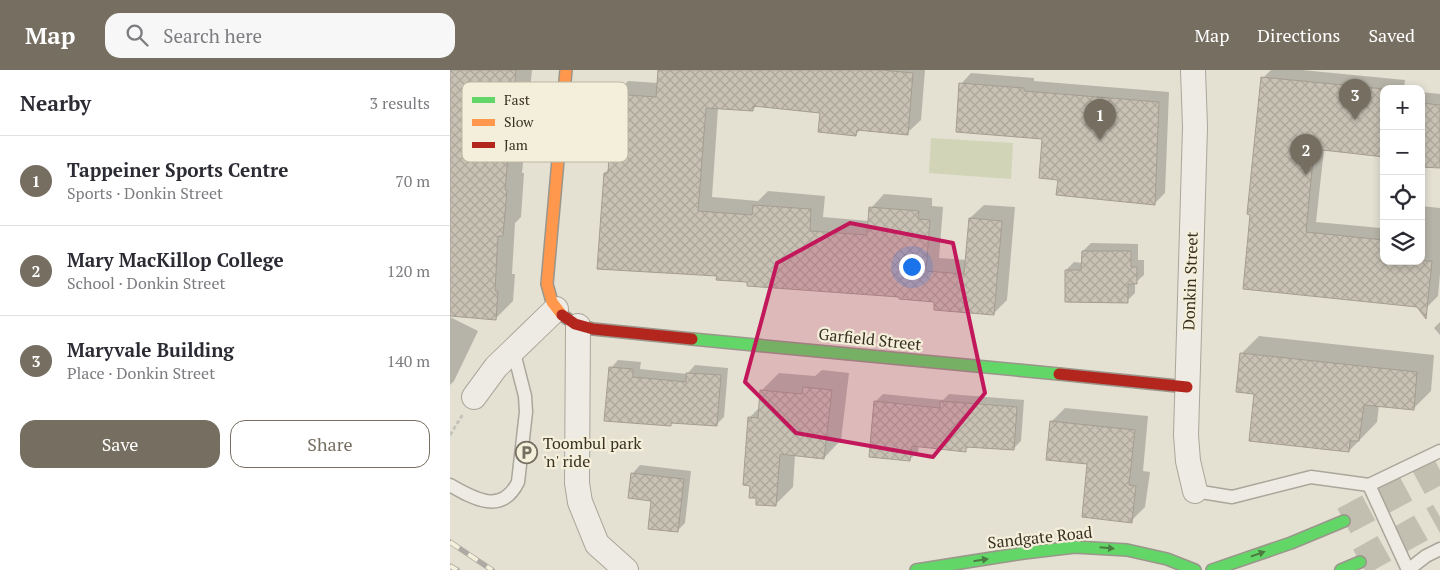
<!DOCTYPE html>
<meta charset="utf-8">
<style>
:root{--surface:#fff;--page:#f7f7f7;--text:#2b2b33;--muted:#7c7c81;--line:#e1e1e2;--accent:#766e60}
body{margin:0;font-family:"PT Serif",serif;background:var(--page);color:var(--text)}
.controls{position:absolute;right:15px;top:15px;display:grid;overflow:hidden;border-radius:10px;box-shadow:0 2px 8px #0003}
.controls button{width:45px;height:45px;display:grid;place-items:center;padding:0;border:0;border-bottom:1px solid var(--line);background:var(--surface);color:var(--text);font:25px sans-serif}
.you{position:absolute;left:461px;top:196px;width:18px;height:18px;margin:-12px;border:4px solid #fff;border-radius:50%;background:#1a73e8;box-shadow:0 0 0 8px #1a73e833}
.badge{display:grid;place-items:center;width:32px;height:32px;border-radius:50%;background:var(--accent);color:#fff;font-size:16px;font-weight:700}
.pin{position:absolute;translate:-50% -41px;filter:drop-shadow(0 1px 2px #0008)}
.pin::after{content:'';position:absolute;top:26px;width:18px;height:15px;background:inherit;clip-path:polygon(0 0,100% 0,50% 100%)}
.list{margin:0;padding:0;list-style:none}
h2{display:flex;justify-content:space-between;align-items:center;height:65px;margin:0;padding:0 20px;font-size:21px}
h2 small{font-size:16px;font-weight:400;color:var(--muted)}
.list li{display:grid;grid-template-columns:32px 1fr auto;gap:15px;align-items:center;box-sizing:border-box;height:90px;padding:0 20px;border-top:1px solid var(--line)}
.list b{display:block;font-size:19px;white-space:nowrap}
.list p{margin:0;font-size:16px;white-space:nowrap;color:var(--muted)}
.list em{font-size:16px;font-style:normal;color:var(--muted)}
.actions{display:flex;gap:10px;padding:15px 20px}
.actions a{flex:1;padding:11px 0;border:1px solid var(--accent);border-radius:15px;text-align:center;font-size:18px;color:var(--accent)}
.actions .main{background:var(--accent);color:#fff}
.icon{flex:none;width:28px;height:28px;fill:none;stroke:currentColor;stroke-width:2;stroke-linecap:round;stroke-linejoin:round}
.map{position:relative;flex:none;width:990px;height:500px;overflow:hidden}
header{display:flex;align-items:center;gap:30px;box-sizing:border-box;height:70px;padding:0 25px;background:var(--accent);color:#fff}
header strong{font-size:24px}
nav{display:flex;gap:28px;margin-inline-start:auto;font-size:18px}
.search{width:350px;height:45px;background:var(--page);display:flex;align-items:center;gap:12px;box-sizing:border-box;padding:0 18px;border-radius:15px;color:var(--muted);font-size:19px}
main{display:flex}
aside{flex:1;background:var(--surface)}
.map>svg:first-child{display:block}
.green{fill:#d1d4b6}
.shadow{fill:#0003}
.building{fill:url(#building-cross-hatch);stroke:#a59d91}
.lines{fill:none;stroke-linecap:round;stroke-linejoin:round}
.highway-tunnel{stroke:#c2beb0;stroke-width:28;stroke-dasharray:28 14;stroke-linecap:butt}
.lane-casing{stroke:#aaa69b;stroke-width:15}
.street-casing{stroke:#aaa69b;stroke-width:26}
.fast-casing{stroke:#9a968b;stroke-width:14}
.slow-casing{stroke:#9a968b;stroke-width:14}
.jam-casing{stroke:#9a968b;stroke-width:14}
.path{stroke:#c6c3ba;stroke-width:3;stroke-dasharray:4 2.5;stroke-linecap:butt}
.lane{stroke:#edebe3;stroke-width:12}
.street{stroke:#edebe3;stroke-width:24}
.fast{stroke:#63d668;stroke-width:11}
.slow{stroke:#ff974d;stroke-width:11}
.jam{stroke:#b3261e;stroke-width:11}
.rail-casing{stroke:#adaba3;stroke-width:5.5}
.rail{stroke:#f4efda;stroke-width:4;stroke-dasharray:11;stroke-linecap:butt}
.oneway{fill:#4c7b42}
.marked{fill:#c2185b;fill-opacity:0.2;stroke:#c2185b;stroke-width:4;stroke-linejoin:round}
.labels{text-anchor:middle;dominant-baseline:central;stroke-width:4.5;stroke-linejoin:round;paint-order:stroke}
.street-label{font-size:16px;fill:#3a3022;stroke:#f4efda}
.poi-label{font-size:16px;fill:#3a3022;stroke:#f4efda;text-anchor:start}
.key{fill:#f4efda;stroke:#bcb6a3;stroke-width:1}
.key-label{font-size:14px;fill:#3a3022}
</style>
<header>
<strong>Map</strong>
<div class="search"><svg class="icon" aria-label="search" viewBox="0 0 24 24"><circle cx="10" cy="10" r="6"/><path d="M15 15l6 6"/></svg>Search here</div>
<nav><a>Map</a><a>Directions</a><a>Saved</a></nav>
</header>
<main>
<aside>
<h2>Nearby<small>3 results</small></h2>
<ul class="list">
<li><span class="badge">1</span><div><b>Tappeiner Sports Centre</b><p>Sports · Donkin Street</p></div><em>70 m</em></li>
<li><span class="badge">2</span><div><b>Mary MacKillop College</b><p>School · Donkin Street</p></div><em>120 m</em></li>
<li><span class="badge">3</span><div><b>Maryvale Building</b><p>Place · Donkin Street</p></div><em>140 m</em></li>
</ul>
<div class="actions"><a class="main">Save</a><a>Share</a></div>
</aside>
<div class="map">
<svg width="990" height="500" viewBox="0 0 990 500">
<defs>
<pattern id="building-cross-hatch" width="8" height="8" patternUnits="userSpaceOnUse" patternTransform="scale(1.25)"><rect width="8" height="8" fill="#c8c1b4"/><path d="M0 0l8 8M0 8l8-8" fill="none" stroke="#ada69a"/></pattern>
</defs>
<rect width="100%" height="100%" fill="#e4e1d3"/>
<polygon class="green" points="481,68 563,73 561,109 479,103"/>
<g class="shadow">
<polygon points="0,0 82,0 72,103 74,103 71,147 65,153 62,204 65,204 63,231 46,248 0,245"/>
<polygon points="209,0 475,0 471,50 457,63 411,59 406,64 371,41 307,35 303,40 268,38 262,127 308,131 318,121 375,126 373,147 419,151 421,138 434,124 482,128 482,136 493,137 489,188 517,190 520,148 534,135 565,137 557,230 543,244 451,225 298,211 268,205 155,103 160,98 165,25 178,11 208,13"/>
<polygon points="821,0 852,0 955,10 954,19 934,19 934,85 874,79 866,152 931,158 932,151 934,149 934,191 971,191 971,136 990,138 990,204 988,226 977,237 795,218 813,8"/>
<polygon points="521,3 584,8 584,11 719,22 715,123 704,134 609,109 594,68 511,14"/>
<polygon points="971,22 990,24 990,97 971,95"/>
<polygon points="641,173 688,174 688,190 694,190 694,205 685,213 685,223 677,231 616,200 624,192 632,193 633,181"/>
<polygon points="0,247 28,261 4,311 0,315"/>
<polygon points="990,252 990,265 984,258"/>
<polygon points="809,266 984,285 981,321 963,339 929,335 927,352 899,381 805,323 791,284"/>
<polygon points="168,290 191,292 190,299 237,304 245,295 278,298 274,347 266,355 224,352 221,354 161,298"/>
<polygon points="372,300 399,303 391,370 374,388 345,385 343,417 325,435 307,427 301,414 299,348 310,337 311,321 329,303 365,306"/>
<polygon points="433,324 493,330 499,324 574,330 571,371 563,379 520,376 515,380 469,376 468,382 460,389 425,332"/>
<polygon points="615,338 698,346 693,401 700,402 695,437 681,451 639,393 601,352"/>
<polygon points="190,395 241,401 235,453 227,461 183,403"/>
</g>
<g class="building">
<polygon points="0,0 66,0 55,120 57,120 53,166 48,166 45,221 48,221 46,250 0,246"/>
<polygon points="208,0 432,0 463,3 458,65 407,60 406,66 368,62 370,43 303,36 303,41 256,38 248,141 302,145 303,135 361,139 360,161 417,165 419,137 469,141 468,149 480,150 476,201 514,204 519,148 552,151 544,245 484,240 484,232 449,229 449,227 297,216 297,212 266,210 267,206 147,199 154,103 158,103 163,24 206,27"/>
<polygon points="811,7 934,19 934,87 864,79 856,162 934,170 934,191 982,191 976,249 967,237 793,219 800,145 797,144"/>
<polygon points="509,13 574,18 574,21 709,32 705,135 606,125 608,110 589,108 592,69 506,62"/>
<polygon points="971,33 990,35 990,98 971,97"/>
<polygon points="632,181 681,181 681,197 687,197 687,214 678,214 678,233 615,232 615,200 631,200"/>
<polygon points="790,283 967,302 964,340 914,335 909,371 900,371 899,382 799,371 804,324 786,322"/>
<polygon points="159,297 183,299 183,307 236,312 236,303 271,305 267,356 221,353 221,356 154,351"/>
<polygon points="353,317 382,320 374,389 330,384 326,436 306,435 306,428 299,428 300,416 293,415 298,347 308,348 310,320 352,324"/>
<polygon points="424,331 490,338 490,331 567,337 564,380 516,377 516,382 462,376 460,391 419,387"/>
<polygon points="600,351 685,360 679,415 686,416 682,453 632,447 637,394 596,390"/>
<polygon points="181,403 234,409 228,462 198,459 201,431 178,428"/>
</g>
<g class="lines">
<g class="highway-tunnel">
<polyline points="894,451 990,400"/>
<polyline points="910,492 990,447"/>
</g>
<defs>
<g id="lane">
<path d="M0,415c24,14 52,30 68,-3l8,-70 -1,-16 -12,-47"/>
<polyline points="919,415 958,500"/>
<polyline points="745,421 782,427 861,407 919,415 990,381"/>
<polyline points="958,500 976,486 990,479"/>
</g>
<g id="street">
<polyline points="743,0 745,57 736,365 738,391 745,421"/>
<polyline points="128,256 127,413 130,432 147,474 176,500"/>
<polyline points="24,327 46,297 106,239"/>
</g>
<g id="fast">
<polyline points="242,269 609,304"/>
<polyline points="466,500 574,483 625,477 677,480 717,489 745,500"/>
<polyline points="762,500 841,473 894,451"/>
<polyline points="891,500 910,492"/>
</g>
<polyline id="slow" points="112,245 102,232 97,214 116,0"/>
<g id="jam">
<polyline points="112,245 125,254 143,259 242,269"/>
<polyline points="609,304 737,317"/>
</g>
</defs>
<use href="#lane" class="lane-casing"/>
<use href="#street" class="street-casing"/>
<use href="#fast" class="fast-casing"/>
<use href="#slow" class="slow-casing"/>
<use href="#jam" class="jam-casing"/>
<polyline class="path" points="0,365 13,344"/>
<use href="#lane" class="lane"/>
<use href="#street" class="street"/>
<use href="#fast" class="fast"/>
<use href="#slow" class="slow"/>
<use href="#jam" class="jam"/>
<defs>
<g id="rail">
<polyline points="0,472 42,500"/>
<polyline points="0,496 7,500"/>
</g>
</defs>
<use href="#rail" class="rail-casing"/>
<use href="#rail" class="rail"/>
</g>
<defs><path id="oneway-solid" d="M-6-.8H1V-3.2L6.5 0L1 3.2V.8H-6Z" transform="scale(1.25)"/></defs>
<g class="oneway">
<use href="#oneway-solid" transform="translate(657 478) rotate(5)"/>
<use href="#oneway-solid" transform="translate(808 484) rotate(-19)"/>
<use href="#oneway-solid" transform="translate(531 490) rotate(-9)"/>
</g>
<path class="marked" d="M400,153l103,20 32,150 -52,64 -137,-24 -51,-51 32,-119z"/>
<defs>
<symbol id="parking-ring" viewBox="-11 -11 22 22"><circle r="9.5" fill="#f4efda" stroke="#766e60" stroke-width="1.5"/><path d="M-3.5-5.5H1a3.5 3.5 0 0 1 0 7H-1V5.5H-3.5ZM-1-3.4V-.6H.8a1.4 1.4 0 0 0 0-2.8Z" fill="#766e60"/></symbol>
</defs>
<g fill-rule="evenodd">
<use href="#parking-ring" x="64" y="370" width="25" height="25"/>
</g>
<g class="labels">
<g class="street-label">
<text transform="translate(740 211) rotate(-88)">Donkin Street</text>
<text transform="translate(420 269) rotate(6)">Garfield Street</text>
<text transform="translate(590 467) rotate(-6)">Sandgate Road</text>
</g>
<g class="poi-label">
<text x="93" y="373">Toombul park<tspan x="93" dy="18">'n' ride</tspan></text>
</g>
</g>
<rect x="12" y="12" width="166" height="80" rx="8" class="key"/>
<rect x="22" y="27" width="23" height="6" fill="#63d668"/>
<rect x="22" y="49" width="23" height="7" fill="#ff974d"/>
<rect x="22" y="72" width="23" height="6" fill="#b3261e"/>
<g class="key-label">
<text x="54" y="35">Fast</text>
<text x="54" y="57">Slow</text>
<text x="54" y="80">Jam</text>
</g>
</svg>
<div class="controls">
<button>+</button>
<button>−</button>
<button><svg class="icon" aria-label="locate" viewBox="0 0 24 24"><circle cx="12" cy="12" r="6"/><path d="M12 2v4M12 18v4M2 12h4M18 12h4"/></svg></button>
<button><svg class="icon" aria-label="layers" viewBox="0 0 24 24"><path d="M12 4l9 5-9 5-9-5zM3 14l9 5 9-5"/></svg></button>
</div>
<div class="you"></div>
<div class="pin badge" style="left:650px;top:70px">1</div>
<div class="pin badge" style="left:856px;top:105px">2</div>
<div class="pin badge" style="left:905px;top:50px">3</div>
</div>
</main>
